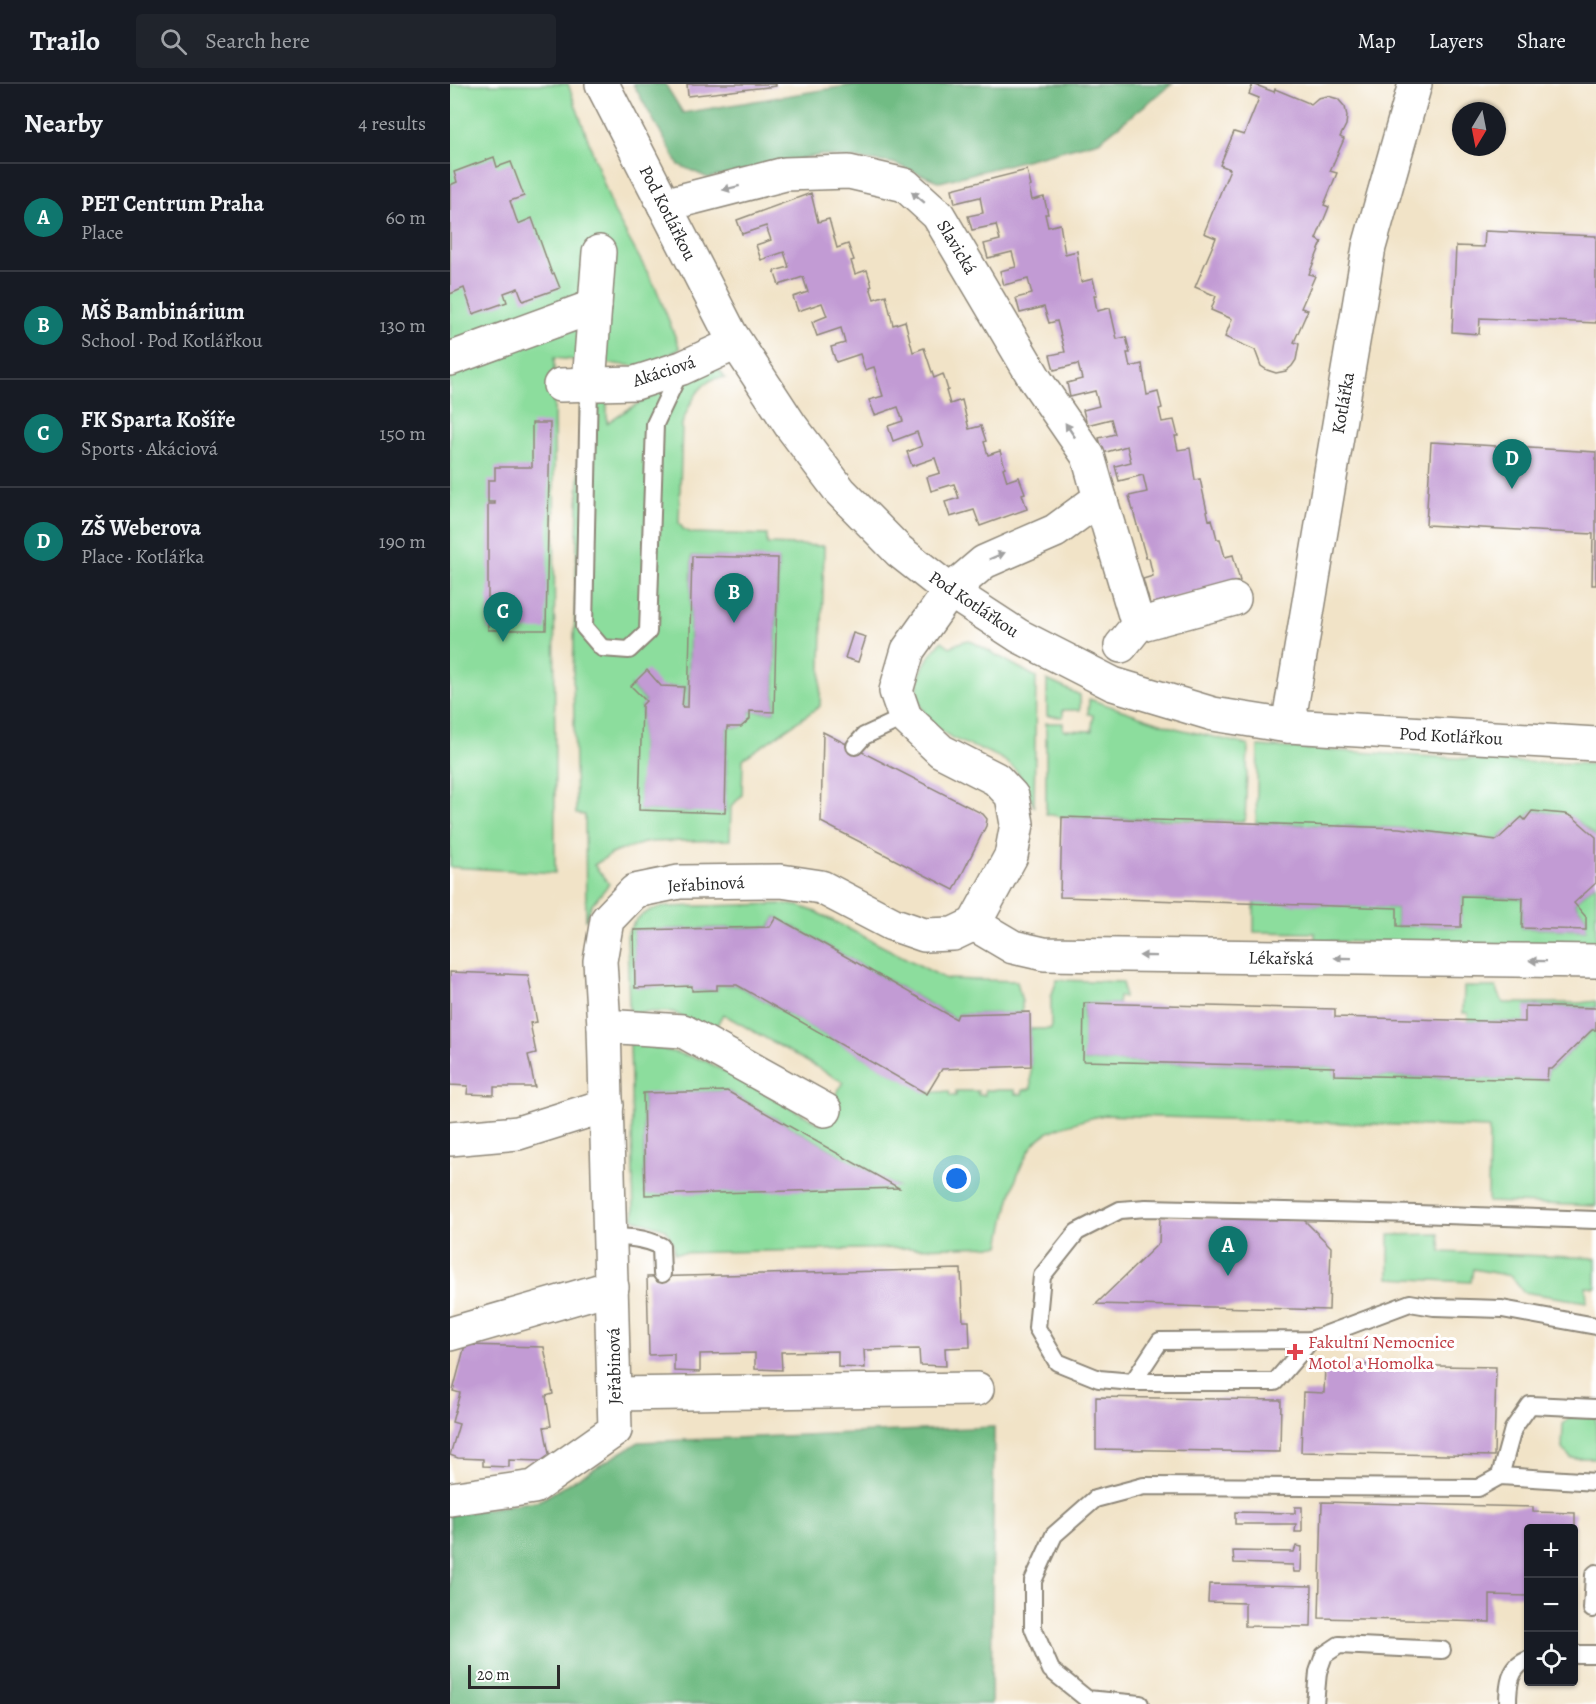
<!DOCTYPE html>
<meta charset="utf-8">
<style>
:root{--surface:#171b24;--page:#20242c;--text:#f1f3f6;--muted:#9ea1a6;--line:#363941;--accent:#0f766e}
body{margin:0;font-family:Alegreya,serif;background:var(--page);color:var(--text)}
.controls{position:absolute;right:18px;bottom:18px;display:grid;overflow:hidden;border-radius:6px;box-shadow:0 2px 4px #0004}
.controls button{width:54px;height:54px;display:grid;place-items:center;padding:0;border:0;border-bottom:2px solid var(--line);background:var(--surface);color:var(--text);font:30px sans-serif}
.compass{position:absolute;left:1002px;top:18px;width:54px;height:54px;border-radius:50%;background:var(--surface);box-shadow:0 2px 4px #0004;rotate:190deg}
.scale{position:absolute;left:18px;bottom:15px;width:92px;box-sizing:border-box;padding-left:6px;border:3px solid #2b2b2b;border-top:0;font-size:16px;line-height:21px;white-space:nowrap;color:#2b2b2b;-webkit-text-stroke:4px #fff;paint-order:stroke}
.you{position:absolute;left:507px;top:1095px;width:21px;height:21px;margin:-15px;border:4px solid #fff;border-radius:50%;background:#1a73e8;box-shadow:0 0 0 9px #1a73e833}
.badge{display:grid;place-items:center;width:39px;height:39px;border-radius:50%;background:var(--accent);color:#fff;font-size:20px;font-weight:700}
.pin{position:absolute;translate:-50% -50px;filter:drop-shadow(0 2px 3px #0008)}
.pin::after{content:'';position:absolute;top:32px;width:21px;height:18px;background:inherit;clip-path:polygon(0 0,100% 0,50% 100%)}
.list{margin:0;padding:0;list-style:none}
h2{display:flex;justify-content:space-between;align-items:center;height:78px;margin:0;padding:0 24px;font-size:26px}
h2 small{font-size:20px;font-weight:400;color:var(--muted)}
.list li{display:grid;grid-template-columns:39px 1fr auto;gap:18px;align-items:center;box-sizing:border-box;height:108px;padding:0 24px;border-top:2px solid var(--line)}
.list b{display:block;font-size:22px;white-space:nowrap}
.list p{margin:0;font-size:20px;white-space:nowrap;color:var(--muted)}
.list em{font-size:20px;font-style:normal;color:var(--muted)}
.icon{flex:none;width:33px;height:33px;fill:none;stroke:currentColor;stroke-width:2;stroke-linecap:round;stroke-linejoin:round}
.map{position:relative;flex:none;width:1146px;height:1620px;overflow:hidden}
header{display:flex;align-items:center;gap:36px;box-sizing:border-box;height:84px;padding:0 30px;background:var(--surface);border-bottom:2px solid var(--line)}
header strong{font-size:28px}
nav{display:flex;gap:33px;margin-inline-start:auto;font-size:21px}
.search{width:420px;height:54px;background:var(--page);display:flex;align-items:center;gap:15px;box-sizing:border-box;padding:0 21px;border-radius:6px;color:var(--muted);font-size:22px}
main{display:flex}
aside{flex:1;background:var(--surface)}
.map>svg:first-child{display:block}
.green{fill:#8cdd9d;stroke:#5c8464;stroke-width:1.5;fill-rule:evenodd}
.forest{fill:#71bc84;stroke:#4e7458;stroke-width:1.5}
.building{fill:#c29bd4}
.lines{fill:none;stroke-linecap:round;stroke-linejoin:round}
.service-casing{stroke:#8e8779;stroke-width:20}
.minor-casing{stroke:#8e8779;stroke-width:36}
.tertiary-casing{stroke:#8e8779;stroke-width:36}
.service{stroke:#fff;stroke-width:16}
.minor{stroke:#fff;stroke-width:33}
.tertiary{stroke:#fff;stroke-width:33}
.oneway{fill:#a0a0a0}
.health-dot{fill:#e0444e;stroke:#fff;stroke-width:2}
.labels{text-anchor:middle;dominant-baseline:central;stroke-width:6;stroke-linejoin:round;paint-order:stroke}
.street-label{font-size:18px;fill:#2b2b2b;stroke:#fff}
.health-label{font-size:18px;fill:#be3a42;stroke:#fff;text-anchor:start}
</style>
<header>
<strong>Trailo</strong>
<div class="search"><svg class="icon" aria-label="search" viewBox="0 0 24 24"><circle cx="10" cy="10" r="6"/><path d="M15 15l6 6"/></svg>Search here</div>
<nav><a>Map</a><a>Layers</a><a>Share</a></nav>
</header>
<main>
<aside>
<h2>Nearby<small>4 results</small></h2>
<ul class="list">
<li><span class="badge">A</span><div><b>PET Centrum Praha</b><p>Place</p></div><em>60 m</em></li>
<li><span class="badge">B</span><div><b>MŠ Bambinárium</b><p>School · Pod Kotlářkou</p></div><em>130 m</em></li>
<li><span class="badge">C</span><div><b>FK Sparta Košíře</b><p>Sports · Akáciová</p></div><em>150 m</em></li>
<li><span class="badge">D</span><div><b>ZŠ Weberova</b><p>Place · Kotlářka</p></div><em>190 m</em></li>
</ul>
</aside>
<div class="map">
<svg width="1146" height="1620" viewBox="0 0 1146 1620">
<rect width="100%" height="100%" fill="#fff"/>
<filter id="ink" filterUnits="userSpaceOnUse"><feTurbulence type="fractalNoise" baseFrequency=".0167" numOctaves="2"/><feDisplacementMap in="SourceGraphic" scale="12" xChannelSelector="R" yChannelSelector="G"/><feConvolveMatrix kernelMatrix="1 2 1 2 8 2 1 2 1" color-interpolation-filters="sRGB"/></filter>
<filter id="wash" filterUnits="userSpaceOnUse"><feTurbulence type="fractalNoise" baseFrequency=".008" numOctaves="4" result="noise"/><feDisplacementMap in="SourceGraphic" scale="24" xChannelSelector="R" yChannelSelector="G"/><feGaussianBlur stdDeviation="1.35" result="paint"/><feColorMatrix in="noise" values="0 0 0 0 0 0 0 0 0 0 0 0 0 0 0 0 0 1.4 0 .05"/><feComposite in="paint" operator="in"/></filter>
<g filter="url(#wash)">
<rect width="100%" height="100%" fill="#f1e3c7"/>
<g class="green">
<polygon points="0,0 118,0 164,128 206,204 230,265 194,283 104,274 105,789 0,783"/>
<path d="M268,284l7,10c-23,-4 -37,29 -43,46l-3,99 5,7 8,3 75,2v9l57,2 -4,160 -77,53 -1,36 -11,12 -1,33 -83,2 -34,11 -19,12 15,19 -18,22 -5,15 -1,-106 -9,-1 -3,-140 9,-303 25,10v42c28,-20 78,-45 111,-55zM242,472l86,3 -4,153 -24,-1 -1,8 -8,8h-14l-2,85 -85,-2 2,-104 4,-5 -15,-15 53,1 -2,20h6z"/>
<path d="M519,556l67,37 -2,130c-6,-16 -11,-32 -25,-43 -16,-14 -45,-17 -63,-30 -39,-27 -35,-61 -4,-93l8,6 11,-5z"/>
<polygon points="597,596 630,611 630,626 613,626 613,633 597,632"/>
<polygon points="639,615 725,644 798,661 795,737 612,733 596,730 596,639 613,639 613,646 642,647 643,631 638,630"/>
<path d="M808,662l260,16 78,2v73c-26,-25 -29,-23 -64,-26l-7,9 -3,-2 -25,22 -98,-12 -143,-5z"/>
<polygon points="1146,799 1146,858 1129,862 865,857 865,849 804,848 804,818 947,824 947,842 1010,843 1012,812 1073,814 1072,844 1136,846 1136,833 1124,819"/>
<path d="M331,820l18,2 17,6 130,67 71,2 5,21v11l-63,1 -3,5 -180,-102 -6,10 -136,3 2,57 56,-1 1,5 24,-1v-5h20l190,108 22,-2 1,5h6v-5h22v4h7v-5h30v4h7l1,-4 8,-1 -1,-60h21v-32l6,-17 66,2 1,15h-5l-1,7 -34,-1v58l250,6v8l213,5 1,-11h4l40,-39h4v176l-108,-4 1,-74 -386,-13c-18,5 -38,9 -54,17 -32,15 -43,82 -49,114l-326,7v-7l-8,-17 -32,-10 -4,-178 74,19 116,64 23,-42 -120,-68 -11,20 -39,-22h-39l-5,-2 -2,-76c8,-16 18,-24 36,-27zM277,1007l170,96 -252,7 -2,-100z"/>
<polygon points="1014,903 1046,903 1053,919 1130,919 1146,917 1146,924 1076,922 1075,938 1018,937 1018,929 1013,929"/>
<polygon points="989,1150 991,1168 1146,1174 1146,1204 1136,1203 1137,1218 1073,1208 1061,1192 1023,1185 1021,1198 939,1194 939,1151"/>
<polygon points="1121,1333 1146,1333 1146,1374 1121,1374 1112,1365 1113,1340"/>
</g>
<g class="forest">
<polygon points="183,0 215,0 233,29 408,0 722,0 649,57 490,98 443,79 371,71 258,94 229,81"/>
<polygon points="544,1343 541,1620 0,1620 0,1431 91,1416 189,1358"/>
</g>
<g id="blocks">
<g class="building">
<polygon points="237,0 326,0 326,2 238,12"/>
<polygon points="803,0 824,8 825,5 861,20 868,14 878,12 888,15 895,23 897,32 896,41 890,53 894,55 880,87 887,89 874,121 879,123 866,155 872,158 859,190 865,192 851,224 858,226 844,258 849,260 846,276 842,282 836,287 826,289 817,286 811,282 805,266 775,253 782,235 761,226 766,212 745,203 766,154 754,149 780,85 770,81 784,48 794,51 809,14 799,10"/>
<polygon points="44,73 47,83 61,78 74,112 60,117 68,140 82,134 102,190 104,189 110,204 73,217 68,204 54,209 57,218 23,230 14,204 0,210 0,101 7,98 4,88"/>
<polygon points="577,86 581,102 579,103 582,116 594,113 598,130 595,130 598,143 610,140 615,170 627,167 631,198 643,195 647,211 644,211 647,227 660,224 667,255 676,253 680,269 677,269 680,283 692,280 697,311 708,308 712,324 709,325 712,338 724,336 728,352 725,352 728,366 740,364 745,396 750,395 759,436 762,435 767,455 770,455 775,473 783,471 790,497 700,520 693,495 703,492 699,474 696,474 679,412 697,408 693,391 669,397 665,382 681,378 677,362 653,369 649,354 665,350 661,335 637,341 633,326 649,322 645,307 620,313 617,299 632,295 628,280 604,286 600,271 615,268 607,237 599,239 594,223 570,229 566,214 582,210 578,195 554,201 550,187 566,183 562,168 538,174 534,160 550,156 546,141 522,146 518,132 533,129 530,113 505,119 502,105"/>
<polygon points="361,109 368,138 379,135 387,164 398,160 404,176 401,177 405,190 417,186 422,202 420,203 424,215 436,211 443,241 455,237 463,268 474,264 484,294 493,290 498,306 496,307 500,320 512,316 519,345 531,342 536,357 534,358 538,371 550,367 555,383 553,384 557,397 569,393 575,409 572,410 577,425 530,442 524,426 500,433 495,418 509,414 504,400 481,407 477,393 490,389 485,374 462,382 457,368 472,362 467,348 443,357 438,342 453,337 448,323 425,331 419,316 433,312 424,283 415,286 410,270 386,278 381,263 395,259 391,244 367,252 362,238 377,232 372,219 348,227 343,213 358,208 353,193 329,201 324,187 339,183 334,168 311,176 306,161 321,156 316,142 292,150 287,136"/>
<polygon points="1035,147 1146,152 1146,239 1030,234 1029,250 1002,248 1006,162 1034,163"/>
<polygon points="82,339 100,339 96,546 38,546 38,420 45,420 45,418 38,418 38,396 45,396 45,383 82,383"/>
<polygon points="981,358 1146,368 1146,501 1142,501 1143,450 976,441"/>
<polygon points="242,472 328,474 324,628 300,627 300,635 291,643 277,643 275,729 189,726 192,621 196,617 181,602 197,586 211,602 234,603 232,623 238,623"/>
<polygon points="403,549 416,553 408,578 395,574"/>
<polygon points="373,648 533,730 537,735 536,742 504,806 371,738"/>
<polygon points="1082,727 1116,730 1123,733 1146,753 1146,799 1124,819 1136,833 1136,846 1072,844 1073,814 1012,812 1011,843 947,842 947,824 610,813 612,733 949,744 1047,756 1072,733 1075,736"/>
<polygon points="326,833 506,935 508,930 580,928 581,982 492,985 477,1010 287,901 267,901 267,906 242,907 242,902 185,904 184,846 320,843"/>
<polygon points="0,888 78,891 87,938 80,939 86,969 78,971 85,1003 44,1003 44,1011 17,1010 18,1002 0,1001"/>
<polygon points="634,919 885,925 885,933 1075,938 1075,922 1146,924 1146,946 1142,946 1102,985 1098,985 1097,996 884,991 884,983 633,977"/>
<polygon points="277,1007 449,1104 195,1111 193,1009"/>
<polygon points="710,1133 854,1136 881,1163 879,1226 646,1220 709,1159"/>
<polygon points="511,1185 513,1237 519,1237 520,1263 495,1264 496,1282 470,1281 469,1265 414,1266 415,1284 388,1283 388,1267 331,1268 332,1286 305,1285 305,1269 250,1270 250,1288 224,1287 224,1270 199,1271 197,1193"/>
<polygon points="15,1261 94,1263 103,1310 96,1312 101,1342 94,1343 100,1375 92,1377 59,1376 59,1383 33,1382 33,1375 8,1374 0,1371 9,1340 2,1338 10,1309 3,1307"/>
<polygon points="875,1280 1046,1283 1044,1372 851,1368 853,1308 874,1309"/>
<polygon points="646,1313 831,1316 830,1368 646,1365"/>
<polygon points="872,1418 1083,1423 1083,1428 1125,1429 1125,1444 1078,1444 1078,1512 1040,1511 1040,1538 869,1534"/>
<polygon points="845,1423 852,1423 852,1448 845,1448 846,1440 785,1440 785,1428 845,1429"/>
<polygon points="846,1462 852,1463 851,1488 844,1488 843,1481 784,1479 783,1467 844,1468"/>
<polygon points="759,1500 862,1502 861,1543 795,1542 795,1519 758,1518"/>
</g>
</g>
</g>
<g filter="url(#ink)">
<use href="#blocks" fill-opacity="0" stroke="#8e8779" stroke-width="1.5"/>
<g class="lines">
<defs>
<g id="service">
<polyline points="139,300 134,543 152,564 179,566 198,548 205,340 231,285"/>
<polyline points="405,662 414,652 455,633"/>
<polyline points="1146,1136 966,1130 696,1124 670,1126 627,1148 592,1192 587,1244 607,1278 649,1295 683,1298 710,1257 861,1256 960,1219 984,1223 1052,1225 1146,1242"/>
<path d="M160,1153c19,0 34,1 51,9l1,28"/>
<polyline points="683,1298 825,1298 861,1256"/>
<polyline points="1050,1392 1063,1345 1080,1321 1146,1324"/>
<polyline points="1142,1525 1144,1491 1146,1489"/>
<polyline points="1124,1570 1146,1570"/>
<polyline points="690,1620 637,1615 601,1586 583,1544 583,1497 604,1451 645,1415 694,1402 1028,1404 1050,1392 1146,1398"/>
<polyline points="865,1620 868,1588 874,1571 889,1561 992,1566"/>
<path d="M1058,1620c0,-18 1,-37 20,-44"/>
</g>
<g id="minor">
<polyline points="0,275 145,222"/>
<polyline points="139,300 149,168"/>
<polyline points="110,301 185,299 232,284 286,259"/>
<polyline points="650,414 688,541 671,562"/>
<polyline points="688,541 784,515"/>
<polyline points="838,642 919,163 965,0"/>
<polyline points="524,840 563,863 594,870 1146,877"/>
<polyline points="154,942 233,947 375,1026"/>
<polyline points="0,1055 68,1049 157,1021"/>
<polyline points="0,1250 162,1203"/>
<polyline points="165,1310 527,1305"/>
<polyline points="0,1415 84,1403 165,1346 154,942 150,877 157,836 185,807 229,798 331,797 371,803 442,840 474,851 503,850 524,840 561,772 567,740 562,712 546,695 491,667 455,633 446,607 458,566 500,507 534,478 605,447 650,414 638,372 585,295 488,131 455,101 399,88 335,90 214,121"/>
</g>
<polyline id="tertiary" points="152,0 280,249 341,342 390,407 449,467 500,507 569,552 663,600 763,630 838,642 1146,660"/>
</defs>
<use href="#service" class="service-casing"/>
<use href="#minor" class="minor-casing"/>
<use href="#tertiary" class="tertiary-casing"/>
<use href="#service" class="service"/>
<use href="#minor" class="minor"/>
<use href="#tertiary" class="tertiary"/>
</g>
<defs><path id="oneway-solid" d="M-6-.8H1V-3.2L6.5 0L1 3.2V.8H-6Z" transform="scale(1.5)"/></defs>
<g class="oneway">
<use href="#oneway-solid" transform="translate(281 104) rotate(166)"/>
<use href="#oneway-solid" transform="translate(468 113) rotate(-139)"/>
<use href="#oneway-solid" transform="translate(620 346) rotate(-124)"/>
<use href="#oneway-solid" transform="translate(547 472) rotate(-23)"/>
<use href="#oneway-solid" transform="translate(698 872) rotate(-179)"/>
<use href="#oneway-solid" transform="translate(893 874) rotate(-179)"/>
<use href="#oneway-solid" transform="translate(1088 877) rotate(-179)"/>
</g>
</g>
<path class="health-dot" d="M842 1259h6v6h6v6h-6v6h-6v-6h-6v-6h6z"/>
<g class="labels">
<g class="street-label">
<text transform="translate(218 129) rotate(63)">Pod Kotlářkou</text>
<text transform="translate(507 163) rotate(59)">Slavická</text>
<text transform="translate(214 287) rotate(-18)">Akáciová</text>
<text transform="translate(893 319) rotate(-80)">Kotlářka</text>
<text transform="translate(524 520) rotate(34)">Pod Kotlářkou</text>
<text transform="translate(1001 652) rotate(3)">Pod Kotlářkou</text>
<text transform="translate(256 800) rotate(-3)">Jeřabinová</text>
<text transform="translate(831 874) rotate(1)">Lékařská</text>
<text transform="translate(164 1282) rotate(-91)">Jeřabinová</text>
</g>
<g class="health-label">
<text x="858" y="1258">Fakultní Nemocnice<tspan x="858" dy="21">Motol a Homolka</tspan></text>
</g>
</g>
</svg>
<div class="controls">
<button>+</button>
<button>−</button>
<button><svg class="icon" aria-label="locate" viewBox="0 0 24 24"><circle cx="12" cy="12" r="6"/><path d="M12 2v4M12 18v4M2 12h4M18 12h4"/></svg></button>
</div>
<svg class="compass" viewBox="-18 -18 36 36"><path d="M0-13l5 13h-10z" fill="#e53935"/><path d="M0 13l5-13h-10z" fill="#9ea1a6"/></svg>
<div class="scale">20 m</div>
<div class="you"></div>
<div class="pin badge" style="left:778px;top:1192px">A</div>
<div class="pin badge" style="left:284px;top:539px">B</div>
<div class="pin badge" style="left:53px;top:558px">C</div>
<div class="pin badge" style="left:1062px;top:405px">D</div>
</div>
</main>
